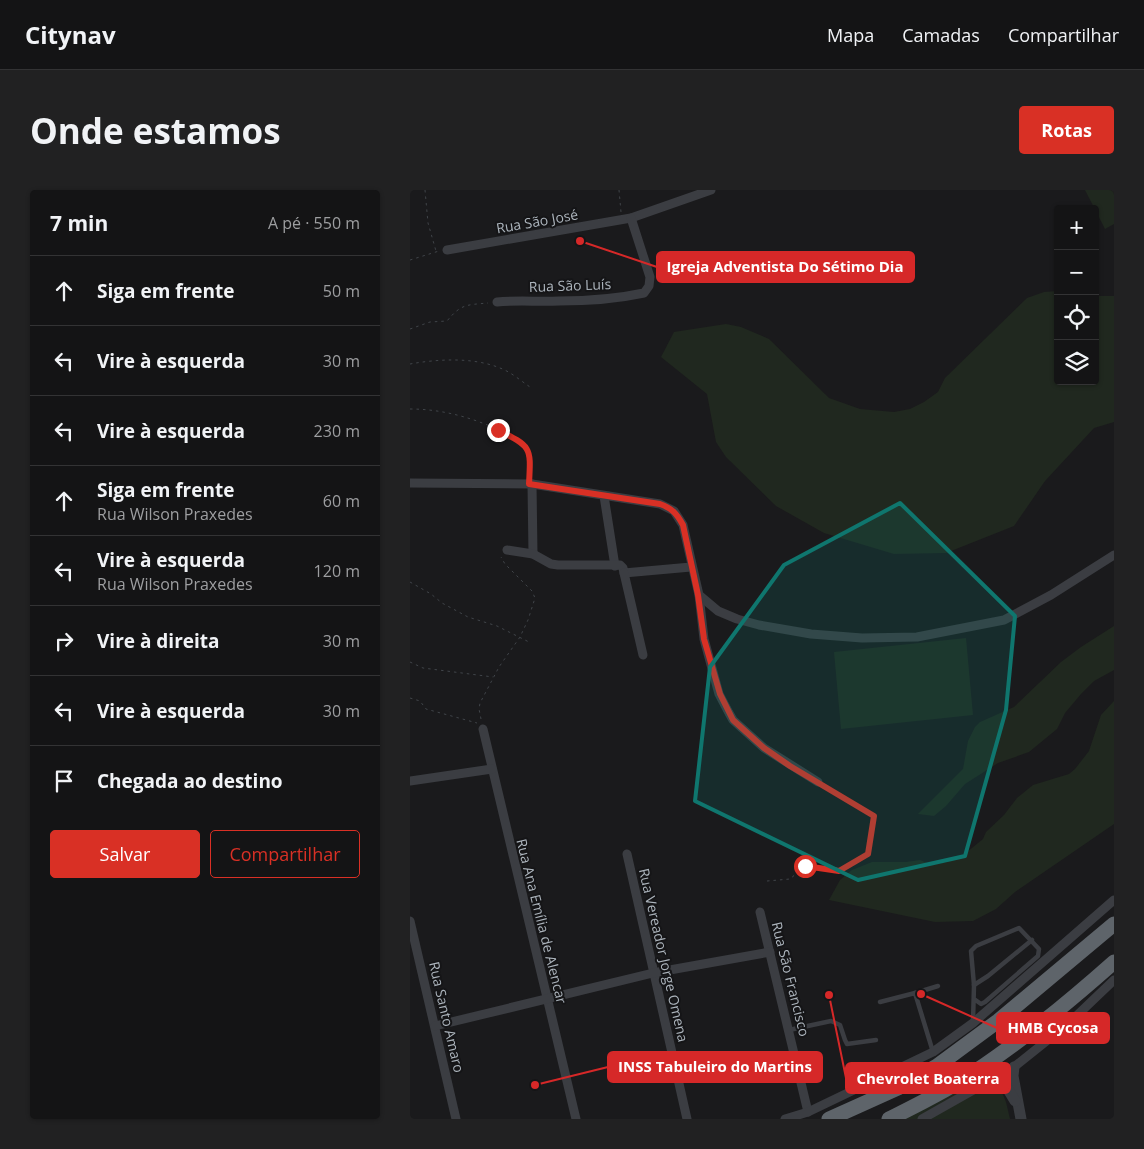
<!DOCTYPE html>
<html lang="pt">
<meta charset="utf-8">
<style>
:root{--surface:#141415;--page:#212122;--text:#f1f3f6;--muted:#9d9ea0;--line:#333334;--accent:#d93025}
body{margin:0;font-family:"Open Sans",sans-serif;background:var(--page);color:var(--text)}
.controls{position:absolute;right:15px;top:15px;display:grid;overflow:hidden;border-radius:5px;box-shadow:0 1px 4px #0004}
.controls button{width:45px;height:45px;display:grid;place-items:center;padding:0;border:0;border-bottom:1px solid var(--line);background:var(--surface);color:var(--text);font:25px sans-serif}
.stop{position:absolute;width:15px;height:15px;margin:-11px;border:4px solid #d93025;border-radius:50%;background:#fff}
.stop.end{background:#d93025;border-color:#fff;box-shadow:0 1px 5px #0008}
.list{margin:0;padding:0;list-style:none}
h2{display:flex;justify-content:space-between;align-items:center;height:65px;margin:0;padding:0 20px;font-size:21px}
h2 small{font-size:16px;font-weight:400;color:var(--muted)}
.list li{display:grid;grid-template-columns:32px 1fr auto;gap:15px;align-items:center;box-sizing:border-box;height:70px;padding:0 20px;border-top:1px solid var(--line)}
.list b{display:block;font-size:19px;white-space:nowrap}
.list p{margin:0;font-size:16px;white-space:nowrap;color:var(--muted)}
.list em{font-size:16px;font-style:normal;color:var(--muted)}
.actions{display:flex;gap:10px;padding:15px 20px}
.actions a{flex:1;padding:11px 0;border:1px solid var(--accent);border-radius:5px;text-align:center;font-size:18px;color:var(--accent)}
.actions .main{background:var(--accent);color:#fff}
.icon{flex:none;width:28px;height:28px;fill:none;stroke:currentColor;stroke-width:2;stroke-linecap:round;stroke-linejoin:round}
.map{position:relative;flex:none;width:704px;height:929px;overflow:hidden;border-radius:5px}
header{display:flex;align-items:center;gap:30px;box-sizing:border-box;height:70px;padding:0 25px;background:var(--surface);border-bottom:1px solid var(--line)}
header strong{font-size:24px}
nav{display:flex;gap:28px;margin-inline-start:auto;font-size:18px}
.intro{display:flex;align-items:center;justify-content:space-between;box-sizing:border-box;height:120px;padding:0 30px}
h1{margin:0;font-size:35px}
.button{padding:12px 22px;border-radius:5px;background:var(--accent);color:#fff;font-size:18px;font-weight:700}
main{display:flex;gap:30px;padding:0 30px}
aside{flex:1;background:var(--surface);border-radius:5px;box-shadow:0 1px 4px #0004}
.map>svg:first-child{display:block}
.green{fill:#20281f}
.lines{fill:none;stroke-linecap:round;stroke-linejoin:round}
.path{stroke:#404449;stroke-width:1;stroke-dasharray:2.5 4;stroke-linecap:butt}
.service{stroke:#3b3d42;stroke-width:4.5}
.minor{stroke:#3b3d42;stroke-width:9}
.tertiary{stroke:#3b3d42;stroke-width:11}
.trunk{stroke:#5e646a;stroke-width:15}
.route{stroke:#d93025;stroke-width:6}
.marked{fill:#0f766e;fill-opacity:0.2;stroke:#0f766e;stroke-width:4;stroke-linejoin:round}
.labels{text-anchor:middle;dominant-baseline:central;stroke-width:4;stroke-linejoin:round;paint-order:stroke}
.street-label{font-size:14px;fill:#acb4bc;stroke:#151517}
.leader{fill:none;stroke:#d62828;stroke-width:2}
.callout-dot{fill:#d62828;stroke:#151517;stroke-width:2}
.callout{fill:#d62828;stroke:#d62828;stroke-width:2}
.callout-label{font-size:15px;text-anchor:middle;font-weight:bold;fill:#fff}
</style>
<header>
<strong>Citynav</strong>
<nav><a>Mapa</a><a>Camadas</a><a>Compartilhar</a></nav>
</header>
<div class="intro"><h1>Onde estamos</h1><a class="button">Rotas</a></div>
<main>
<aside>
<h2>7 min<small>A pé · 550 m</small></h2>
<ul class="list">
<li><svg class="icon" aria-label="ahead" viewBox="0 0 24 24"><path d="M12 20V5M6 11l6-6 6 6"/></svg><div><b>Siga em frente</b></div><em>50 m</em></li>
<li><svg class="icon" aria-label="left" viewBox="0 0 24 24"><path d="M17 20v-9H6M10 6l-5 5 5 5"/></svg><div><b>Vire à esquerda</b></div><em>30 m</em></li>
<li><svg class="icon" aria-label="left" viewBox="0 0 24 24"><path d="M17 20v-9H6M10 6l-5 5 5 5"/></svg><div><b>Vire à esquerda</b></div><em>230 m</em></li>
<li><svg class="icon" aria-label="ahead" viewBox="0 0 24 24"><path d="M12 20V5M6 11l6-6 6 6"/></svg><div><b>Siga em frente</b><p>Rua Wilson Praxedes</p></div><em>60 m</em></li>
<li><svg class="icon" aria-label="left" viewBox="0 0 24 24"><path d="M17 20v-9H6M10 6l-5 5 5 5"/></svg><div><b>Vire à esquerda</b><p>Rua Wilson Praxedes</p></div><em>120 m</em></li>
<li><svg class="icon" aria-label="right" viewBox="0 0 24 24"><path d="M7 20v-9h11M14 6l5 5-5 5"/></svg><div><b>Vire à direita</b></div><em>30 m</em></li>
<li><svg class="icon" aria-label="left" viewBox="0 0 24 24"><path d="M17 20v-9H6M10 6l-5 5 5 5"/></svg><div><b>Vire à esquerda</b></div><em>30 m</em></li>
<li><svg class="icon" aria-label="arrive" viewBox="0 0 24 24"><path d="M6 21V4h12l-3 4 3 4H6"/></svg><div><b>Chegada ao destino</b></div></li>
</ul>
<div class="actions"><a class="main">Salvar</a><a>Compartilhar</a></div>
</aside>
<div class="map">
<svg width="704" height="929" viewBox="0 0 704 929">
<rect width="100%" height="100%" fill="#1a1a1c"/>
<g class="green">
<polygon points="675,0 704,0 704,34 695,39"/>
<polygon points="648,101 648,191 685,191 685,106 704,106 704,232 684,238 635,291 604,336 536,363 484,364 414,343 366,316 316,267 306,252 297,204 251,167 264,142 316,134 331,137 359,149 419,208 450,219 484,222 500,219 514,212 528,202 535,188 617,108 634,102"/>
<polygon points="704,436 704,480 684,491 671,504 655,523 647,539 619,562 588,573 555,594 536,616 524,626 508,624 553,579 558,551 565,537 570,532 604,517 651,472 671,457"/>
<polygon points="556,448 563,525 431,539 424,462"/>
<polygon points="704,511 704,634 605,702 586,719 563,731 525,732 419,710 430,690 442,680 462,672 496,672 510,670 522,675 537,672 557,662 573,649 576,642 594,625 607,608 623,595 659,584 665,579 679,561 691,525"/>
<path d="M569,891c25,5 26,15 31,38h-118z"/>
</g>
<g class="lines">
<g class="path">
<polyline points="15,0 18,33 26,61"/>
<polyline points="209,0 211,22"/>
<polyline points="0,70 29,61"/>
<path d="M0,139l20,-7 17,-1c14,-17 19,-16 41,-18"/>
<path d="M0,174c28,-5 63,-7 90,4 11,4 21,13 30,19"/>
<path d="M0,219c36,0 71,11 103,28 5,3 12,6 15,12 4,7 2,18 2,26"/>
<polyline points="0,392 21,404 32,413 58,427 87,436 119,452"/>
<polyline points="0,472 13,478 83,487"/>
<polyline points="0,508 10,511 16,519 67,533"/>
<polyline points="71,529 69,519 70,513 89,477 110,447 118,430 125,408 122,401 95,374 91,367"/>
<polyline points="357,691 380,689 395,676 429,681 458,664 464,626 414,596"/>
</g>
<g class="service">
<polyline points="564,795 578,786 622,750"/>
<polyline points="505,803 528,796"/>
<polyline points="470,812 505,803 523,862"/>
<polyline points="563,832 564,795 561,761 566,756 609,738 629,759 628,766 575,812 571,814 564,809"/>
<polyline points="379,840 421,831 430,835 435,850 437,854 466,850"/>
</g>
<g class="minor">
<polyline points="37,60 221,28 301,0"/>
<path d="M87,112c21,-2 41,0 62,-1 28,0 57,-2 85,-8l5,-7 1,-9 -19,-59"/>
<polyline points="0,293 122,294 250,314 264,321 273,335 289,405 294,449 309,504 319,523 323,530 354,558 408,592"/>
<polyline points="122,294 123,364"/>
<polyline points="194,306 205,376"/>
<polyline points="97,360 123,364 141,374 148,375 210,375 213,378 214,383 281,377"/>
<polyline points="214,383 233,465"/>
<polyline points="289,405 308,421 327,429 349,435 401,444 452,448 507,447 594,430 641,405 704,365"/>
<polyline points="73,539 166,929"/>
<polyline points="0,591 82,579"/>
<polyline points="217,664 277,929"/>
<polyline points="350,722 398,922"/>
<polyline points="0,731 46,929"/>
<polyline points="25,836 243,783 360,762"/>
<polyline points="375,929 398,922 523,862 563,833 704,710"/>
<polyline points="512,929 604,877 659,833 704,790"/>
</g>
<g class="tertiary">
<polyline points="604,877 603,886 611,929"/>
<polyline points="590,886 605,911"/>
</g>
<g class="trunk">
<polyline points="419,929 488,898 527,876 588,831 704,734"/>
<path d="M479,929c28,-14 57,-28 84,-46 50,-33 96,-71 141,-111"/>
</g>
</g>
<g class="lines">
<path class="route" d="M88,240c34,17 33,17 31,54l131,20c12,4 17,10 23,21l15,70 6,44 16,55 13,26 31,28 26,18 84,50 -6,38 -29,17 -34,-5"/>
</g>
<path class="marked" d="M490,313l115,113 -9,94 -41,146 -107,24 -163,-79 15,-134 74,-102z"/>
<g class="labels">
<g class="street-label">
<text transform="translate(127 31) rotate(-10)">Rua São José</text>
<text transform="translate(160 95) rotate(-2)">Rua São Luís</text>
<text transform="translate(132 731) rotate(76)">Rua Ana Emília de Alencar</text>
<text transform="translate(254 765) rotate(77)">Rua Vereador Jorge Omena</text>
<text transform="translate(381 789) rotate(76)">Rua São Francisco</text>
<text transform="translate(37 827) rotate(77)">Rua Santo Amaro</text>
</g>
</g>
<path class="leader" d="M170 51L247 77M511 804L587 838M125 895L198 877M419 805L436 888"/>
<g class="callout-dot">
<circle cx="170" cy="51" r="5"/>
<circle cx="511" cy="804" r="5"/>
<circle cx="125" cy="895" r="5"/>
<circle cx="419" cy="805" r="5"/>
</g>
<g class="callout">
<rect x="247" y="62" width="257" height="30" rx="5"/>
<rect x="587" y="823" width="112" height="30" rx="5"/>
<rect x="198" y="862" width="214" height="30" rx="5"/>
<rect x="436" y="873" width="164" height="30" rx="5"/>
</g>
<g class="callout-label">
<text x="375" y="82">Igreja Adventista Do Sétimo Dia</text>
<text x="643" y="843">HMB Cycosa</text>
<text x="305" y="882">INSS Tabuleiro do Martins</text>
<text x="518" y="894">Chevrolet Boaterra</text>
</g>
</svg>
<div class="controls">
<button>+</button>
<button>−</button>
<button><svg class="icon" aria-label="locate" viewBox="0 0 24 24"><circle cx="12" cy="12" r="6"/><path d="M12 2v4M12 18v4M2 12h4M18 12h4"/></svg></button>
<button><svg class="icon" aria-label="layers" viewBox="0 0 24 24"><path d="M12 4l9 5-9 5-9-5zM3 14l9 5 9-5"/></svg></button>
</div>
<div class="stop" style="left:395px;top:676px"></div>
<div class="stop end" style="left:88px;top:240px"></div>
</div>
</main>
